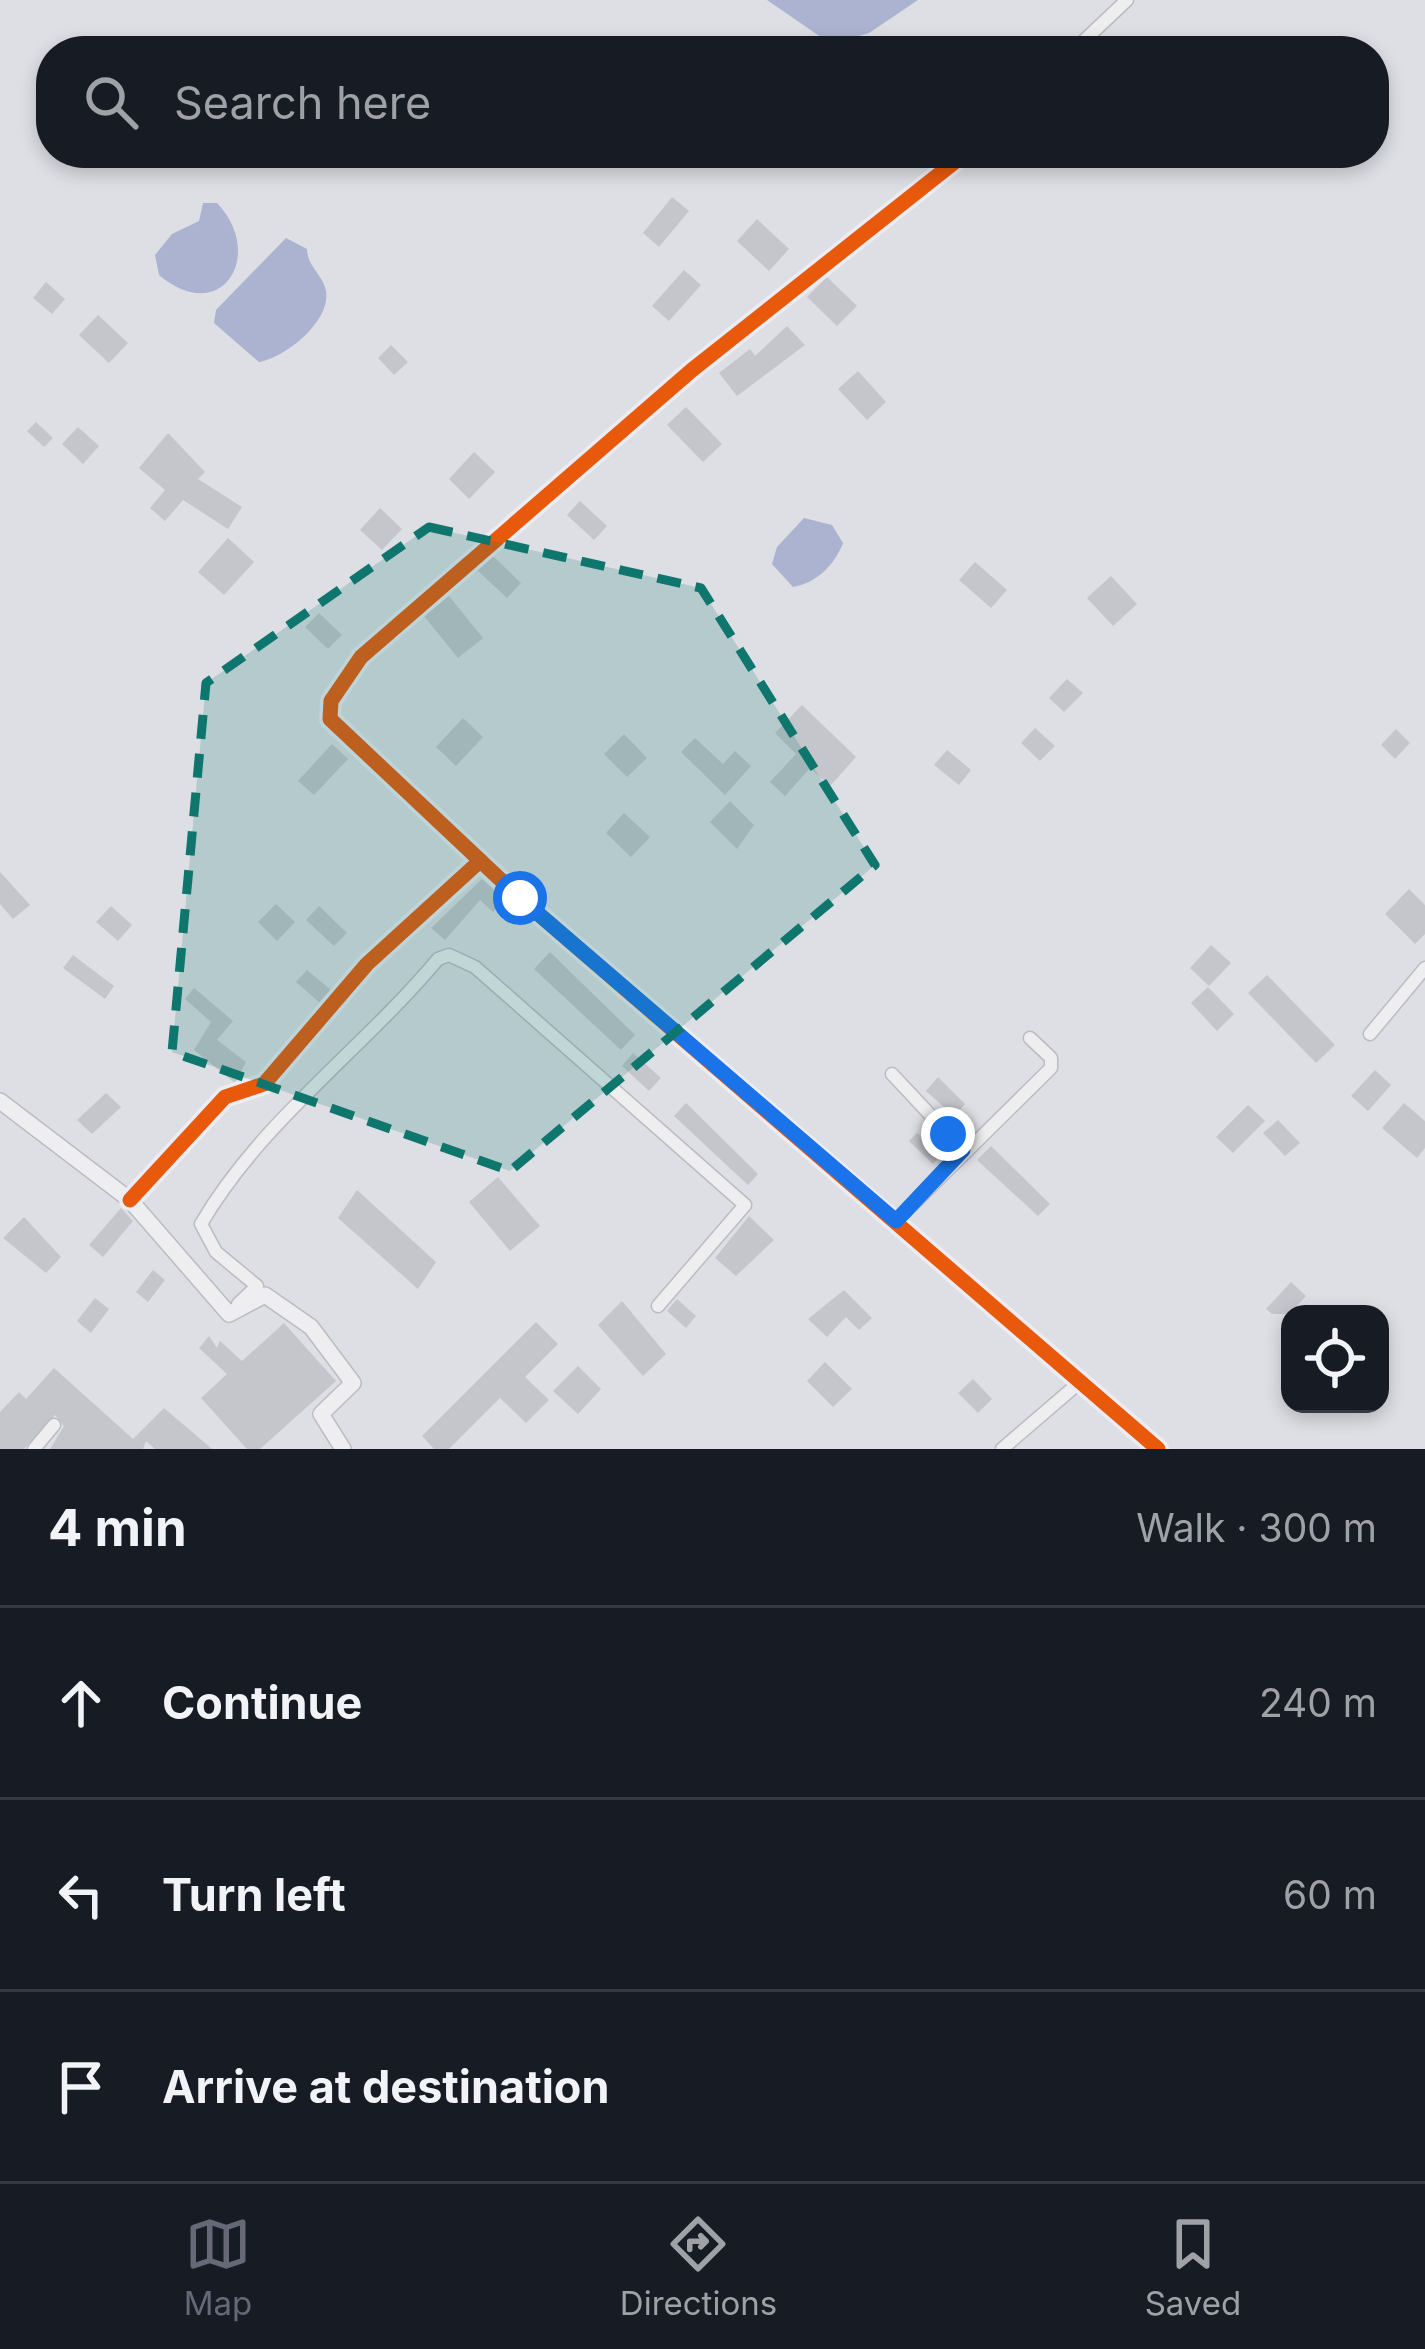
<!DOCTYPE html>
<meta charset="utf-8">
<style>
:root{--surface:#171b24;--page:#242831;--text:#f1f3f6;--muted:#9ea1a6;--line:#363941;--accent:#666777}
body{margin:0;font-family:Inter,sans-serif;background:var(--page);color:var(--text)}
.controls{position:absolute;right:36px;bottom:36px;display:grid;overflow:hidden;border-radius:24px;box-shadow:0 6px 18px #0003}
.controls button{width:108px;height:108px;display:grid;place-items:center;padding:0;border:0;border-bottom:3px solid var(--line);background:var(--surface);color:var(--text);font:60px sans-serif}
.stop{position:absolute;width:36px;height:36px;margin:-27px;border:9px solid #1a73e8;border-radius:50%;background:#fff}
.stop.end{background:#1a73e8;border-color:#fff;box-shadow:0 3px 12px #0008}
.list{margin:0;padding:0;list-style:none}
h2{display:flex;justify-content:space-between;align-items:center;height:156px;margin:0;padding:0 48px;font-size:51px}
h2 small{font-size:39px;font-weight:400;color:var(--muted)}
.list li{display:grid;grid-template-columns:78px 1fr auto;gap:36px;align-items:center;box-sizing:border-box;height:192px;padding:0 48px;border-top:3px solid var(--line)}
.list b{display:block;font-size:45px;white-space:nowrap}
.list em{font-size:39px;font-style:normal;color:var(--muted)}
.icon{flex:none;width:66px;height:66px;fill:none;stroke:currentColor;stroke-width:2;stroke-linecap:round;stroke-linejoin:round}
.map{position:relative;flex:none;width:1425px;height:1449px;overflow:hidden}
.search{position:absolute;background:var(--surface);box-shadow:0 6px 18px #0003;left:36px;right:36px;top:36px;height:132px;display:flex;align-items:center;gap:30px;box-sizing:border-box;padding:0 42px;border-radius:48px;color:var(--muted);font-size:45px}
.sheet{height:732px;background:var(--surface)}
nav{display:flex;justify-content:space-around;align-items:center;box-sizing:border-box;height:168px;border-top:3px solid var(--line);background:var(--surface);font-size:33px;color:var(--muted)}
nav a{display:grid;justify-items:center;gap:6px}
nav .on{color:var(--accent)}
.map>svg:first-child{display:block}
.water{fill:#acb3d0}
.building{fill:#c5c6cc}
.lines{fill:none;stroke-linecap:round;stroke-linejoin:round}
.minor-casing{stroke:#bbbcc1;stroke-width:15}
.tertiary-casing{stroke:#bbbcc1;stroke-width:18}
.minor{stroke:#eeeef1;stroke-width:12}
.tertiary{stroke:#eeeef1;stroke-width:15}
.cycleway-casing{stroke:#ebecf4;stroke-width:22}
.cycleway{stroke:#e8590c;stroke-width:15}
.route{stroke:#1a73e8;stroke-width:15}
.marked{fill:#0f766e;fill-opacity:0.2;stroke:#0f766e;stroke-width:9;stroke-dasharray:24 15;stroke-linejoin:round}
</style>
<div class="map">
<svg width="1425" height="1449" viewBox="0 0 1425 1449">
<rect width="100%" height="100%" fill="#dedfe4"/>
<g class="water">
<polygon points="767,0 918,0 869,33 831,44"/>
<path d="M203,203h14c49,51 5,125 -58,72l-4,-20 17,-21 27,-13z"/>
<path d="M286,238l21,11c0,17 16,26 19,42 5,31 -42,67 -67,71l-45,-39 2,-13z"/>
<path d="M804,518l28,7 11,18c-8,21 -26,40 -50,44l-21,-23 5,-17z"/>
</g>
<g class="building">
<polygon points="672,197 689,211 659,247 643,233"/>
<polygon points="757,219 789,249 769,271 737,241"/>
<polygon points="684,270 701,285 669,321 652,306"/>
<polygon points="827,277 857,306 837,326 807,297"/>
<polygon points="46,282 65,299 52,314 33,298"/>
<polygon points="98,315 128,343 109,363 79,335"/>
<polygon points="787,326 805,345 737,396 719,373 750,349 755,356"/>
<polygon points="391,345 408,362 394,375 378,358"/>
<polygon points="858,371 886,402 867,420 838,389"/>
<polygon points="686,407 722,444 703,462 667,425"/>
<polygon points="36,422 53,438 44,447 27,431"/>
<polygon points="78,427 99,446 83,464 62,444"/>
<polygon points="168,433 205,472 198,479 242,507 228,529 183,500 165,521 150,508 165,490 139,468"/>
<polygon points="474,452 495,472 469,499 449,479"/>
<polygon points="580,501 607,526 594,540 567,515"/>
<polygon points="380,508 402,529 382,550 360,530"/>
<polygon points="228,538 254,562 224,595 198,572"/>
<polygon points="493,556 521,583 507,598 477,570"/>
<polygon points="975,562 1007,590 991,608 959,580"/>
<polygon points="1111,576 1137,604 1113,626 1087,598"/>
<polygon points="449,596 483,638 458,658 424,616"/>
<polygon points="319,613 342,635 328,649 305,627"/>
<polygon points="1067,679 1083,693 1064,712 1049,698"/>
<polygon points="802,705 856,757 830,786 810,768 785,796 770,782 796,754 775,733"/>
<polygon points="463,718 483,737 456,766 436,747"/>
<polygon points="1035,728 1055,746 1040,761 1021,743"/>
<polygon points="1396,729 1410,743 1395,759 1381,745"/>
<polygon points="624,734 647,758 627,777 604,754"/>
<polygon points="695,738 723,764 735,751 751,766 725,795 681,752"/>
<polygon points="332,744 348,759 314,795 298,781"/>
<polygon points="947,750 971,770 959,785 934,765"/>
<polygon points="730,801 754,825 737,849 710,822"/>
<polygon points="624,813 650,837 631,857 606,833"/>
<polygon points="0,872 30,905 13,919 0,904"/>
<polygon points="482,879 505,900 493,912 480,900 445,940 431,928"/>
<polygon points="1409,889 1425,905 1425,934 1415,944 1385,914"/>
<polygon points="276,904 295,922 277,941 258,922"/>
<polygon points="111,906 132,925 118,941 96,922"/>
<polygon points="319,906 347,933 334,946 306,920"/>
<polygon points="1211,945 1231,963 1209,986 1190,968"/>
<polygon points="550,952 635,1035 621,1050 534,969"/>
<polygon points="73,955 114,986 105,999 63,968"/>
<polygon points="307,970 331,990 320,1003 296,982"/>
<polygon points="1267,975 1335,1045 1316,1063 1248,993"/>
<polygon points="1208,987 1234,1014 1217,1031 1191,1003"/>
<polygon points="194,988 233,1021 217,1040 246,1062 235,1083 194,1050 211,1022 185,999"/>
<polygon points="633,1053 661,1078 649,1091 622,1066"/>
<polygon points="1375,1070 1391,1085 1368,1111 1351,1096"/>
<polygon points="938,1077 965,1104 954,1116 926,1091"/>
<polygon points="106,1093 121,1107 92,1134 77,1120"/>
<polygon points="686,1103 758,1174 748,1185 674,1116"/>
<polygon points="1404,1103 1425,1121 1425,1148 1417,1158 1382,1128"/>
<polygon points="1248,1105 1265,1121 1233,1153 1216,1137"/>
<polygon points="1278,1120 1300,1143 1285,1156 1263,1133"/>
<polygon points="917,1133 941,1155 933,1164 909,1141"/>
<polygon points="991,1146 1050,1204 1038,1216 977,1160"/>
<polygon points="498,1177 540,1226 510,1251 469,1202"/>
<polygon points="357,1190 436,1262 418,1289 338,1218"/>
<polygon points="121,1208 133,1221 103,1257 89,1245"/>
<polygon points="749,1216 774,1240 736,1276 715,1258"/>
<polygon points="24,1217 61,1257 46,1273 3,1238"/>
<polygon points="153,1270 165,1280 148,1302 136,1292"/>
<polygon points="1291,1282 1306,1296 1295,1308 1301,1314 1272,1314 1266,1309"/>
<polygon points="844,1290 872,1318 859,1330 846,1317 827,1337 808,1319"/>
<polygon points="95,1298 109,1309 91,1333 77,1321"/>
<polygon points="677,1299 696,1316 686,1328 667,1311"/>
<polygon points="622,1301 666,1354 643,1376 598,1325"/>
<polygon points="536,1322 558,1344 525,1377 549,1400 526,1423 500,1398 449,1449 434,1449 422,1436"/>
<polygon points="284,1323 336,1381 260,1449 247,1449 201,1398 227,1374 199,1348 209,1336 217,1348 220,1341 242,1361"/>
<polygon points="825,1362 852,1389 833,1407 807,1381"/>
<polygon points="578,1366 601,1389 578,1414 553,1391"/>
<polygon points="54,1368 133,1439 164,1408 212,1449 155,1449 146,1441 143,1449 50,1449 64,1426 55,1415 24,1449 0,1449 0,1412 19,1392 26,1399"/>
<polygon points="973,1379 992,1399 978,1413 958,1393"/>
</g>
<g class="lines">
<defs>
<g id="minor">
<polyline points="1073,51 1127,0"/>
<polyline points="966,153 692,370 361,657 331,701 330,719 520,898 1158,1449"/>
<polyline points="1370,1034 1425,968"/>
<polyline points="892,1074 963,1150"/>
<polyline points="130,1200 225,1097 264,1084 367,964 480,861"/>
<polyline points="896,1221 1051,1068 1051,1058 1030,1038"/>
<path d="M238,1304l19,-18 -41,-34 -15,-28c60,-103 162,-175 237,-265l11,-4 26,12 270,238 -87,101"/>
<polyline points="34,1449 54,1425"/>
<polyline points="1002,1449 1080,1382"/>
</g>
<polyline id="tertiary" points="0,1101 130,1200 229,1314 265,1295 311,1327 353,1383 321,1414 343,1449"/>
</defs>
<use href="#minor" class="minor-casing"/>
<use href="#tertiary" class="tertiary-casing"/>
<use href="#minor" class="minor"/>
<use href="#tertiary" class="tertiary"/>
<defs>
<g id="cycleway">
<polyline points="966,153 692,370 361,657 331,701 330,719 520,898 1158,1449"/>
<polyline points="130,1200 225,1097 264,1084 367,964 480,861"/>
</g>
</defs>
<use href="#cycleway" class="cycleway-casing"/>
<use href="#cycleway" class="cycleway"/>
</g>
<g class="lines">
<polyline class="route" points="520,898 896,1221 963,1150 948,1134"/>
</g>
<path class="marked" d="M429,527l272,61 174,277 -365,306 -338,-119 34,-369z"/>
</svg>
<div class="controls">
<button><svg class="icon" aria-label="locate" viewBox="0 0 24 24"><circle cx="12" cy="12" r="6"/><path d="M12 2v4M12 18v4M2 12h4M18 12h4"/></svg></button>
</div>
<div class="stop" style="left:520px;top:898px"></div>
<div class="stop end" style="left:948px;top:1134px"></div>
<div class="search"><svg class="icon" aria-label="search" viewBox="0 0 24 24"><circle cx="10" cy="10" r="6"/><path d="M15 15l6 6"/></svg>Search here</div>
</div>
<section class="sheet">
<h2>4 min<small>Walk · 300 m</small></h2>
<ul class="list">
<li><svg class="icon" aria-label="ahead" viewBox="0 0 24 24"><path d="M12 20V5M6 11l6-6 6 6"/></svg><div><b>Continue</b></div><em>240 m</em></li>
<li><svg class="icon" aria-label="left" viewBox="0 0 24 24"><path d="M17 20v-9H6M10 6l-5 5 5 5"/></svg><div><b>Turn left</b></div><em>60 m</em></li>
<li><svg class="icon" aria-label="arrive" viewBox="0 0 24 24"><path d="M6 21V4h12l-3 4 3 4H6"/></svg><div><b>Arrive at destination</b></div></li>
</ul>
</section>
<nav>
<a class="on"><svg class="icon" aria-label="map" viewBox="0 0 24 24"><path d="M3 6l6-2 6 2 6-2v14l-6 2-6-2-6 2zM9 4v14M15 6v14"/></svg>Map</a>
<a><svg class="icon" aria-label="directions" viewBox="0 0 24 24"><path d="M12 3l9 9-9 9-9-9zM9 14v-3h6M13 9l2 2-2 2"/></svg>Directions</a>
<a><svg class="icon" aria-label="saved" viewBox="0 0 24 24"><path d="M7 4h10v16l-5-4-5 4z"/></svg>Saved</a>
</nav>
